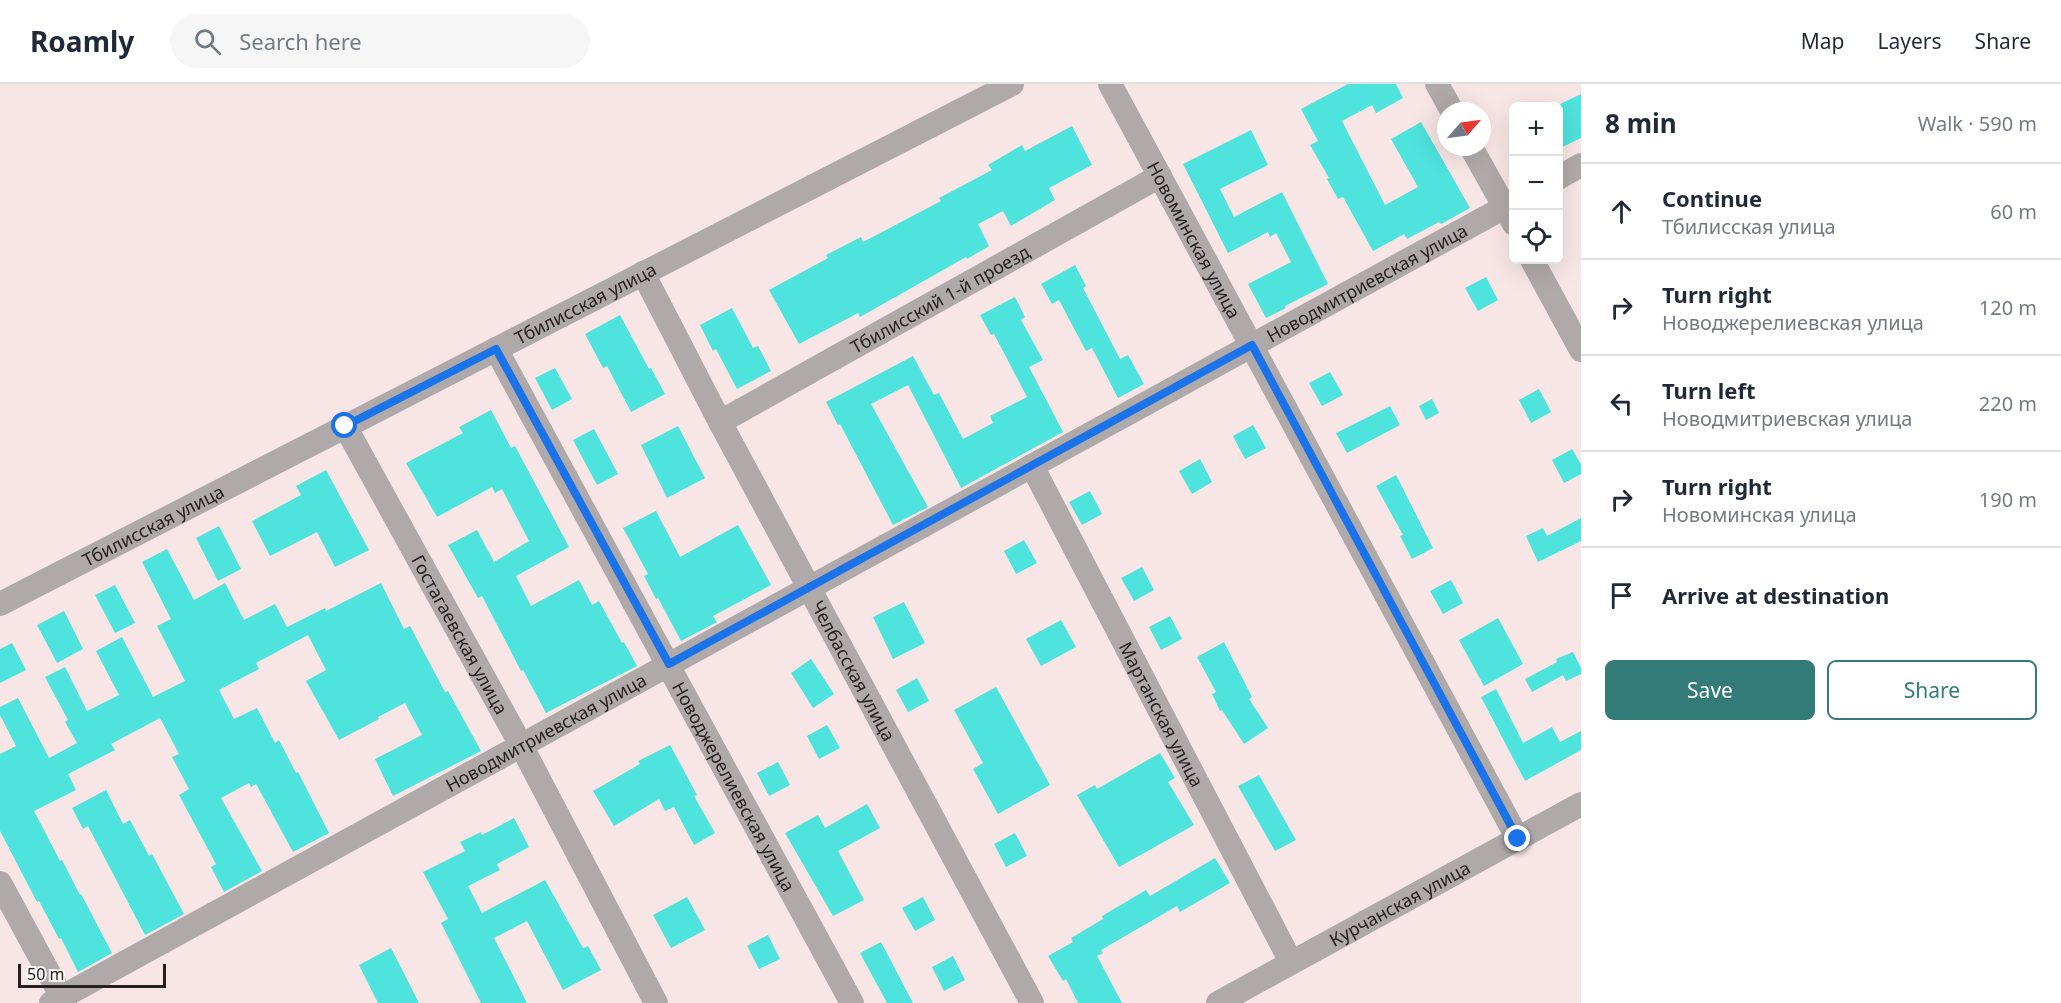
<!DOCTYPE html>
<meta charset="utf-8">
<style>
:root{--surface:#fff;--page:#f6f6f7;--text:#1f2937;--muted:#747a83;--line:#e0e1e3;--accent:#337b78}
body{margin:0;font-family:"Noto Sans",sans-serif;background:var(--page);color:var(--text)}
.controls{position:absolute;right:18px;top:18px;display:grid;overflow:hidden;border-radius:9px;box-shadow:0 6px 24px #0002}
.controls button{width:54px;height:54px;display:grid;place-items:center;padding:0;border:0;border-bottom:2px solid var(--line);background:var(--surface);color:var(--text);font:30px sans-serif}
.compass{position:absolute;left:1437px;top:18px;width:54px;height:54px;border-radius:50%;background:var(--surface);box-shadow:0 6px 24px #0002;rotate:62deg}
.scale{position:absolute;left:18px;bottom:15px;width:148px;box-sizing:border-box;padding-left:6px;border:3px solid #262020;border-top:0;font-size:16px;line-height:21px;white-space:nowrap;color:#262020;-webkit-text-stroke:4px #fdf6f6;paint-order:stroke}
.stop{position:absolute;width:18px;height:18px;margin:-14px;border:4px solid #1a73e8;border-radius:50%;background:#fff}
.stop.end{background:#1a73e8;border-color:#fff;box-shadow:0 2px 6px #0008}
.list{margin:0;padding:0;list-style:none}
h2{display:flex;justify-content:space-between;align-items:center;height:78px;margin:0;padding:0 24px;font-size:26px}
h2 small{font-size:20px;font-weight:400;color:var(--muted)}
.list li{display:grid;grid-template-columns:39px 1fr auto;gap:18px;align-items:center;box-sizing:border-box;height:96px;padding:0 24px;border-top:2px solid var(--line)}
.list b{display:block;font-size:22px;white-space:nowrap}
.list p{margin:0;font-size:20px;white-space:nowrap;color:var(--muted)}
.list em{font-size:20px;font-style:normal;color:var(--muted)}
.actions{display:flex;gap:12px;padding:18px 24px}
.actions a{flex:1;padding:14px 0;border:2px solid var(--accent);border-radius:9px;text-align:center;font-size:21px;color:var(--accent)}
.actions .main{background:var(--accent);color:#fff}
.icon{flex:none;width:33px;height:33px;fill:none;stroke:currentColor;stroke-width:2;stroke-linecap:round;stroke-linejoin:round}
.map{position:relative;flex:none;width:1581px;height:919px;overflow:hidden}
header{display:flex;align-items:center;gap:36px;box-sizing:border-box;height:84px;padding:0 30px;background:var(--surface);border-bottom:2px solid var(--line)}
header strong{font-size:28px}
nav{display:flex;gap:33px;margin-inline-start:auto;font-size:21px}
.search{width:420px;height:54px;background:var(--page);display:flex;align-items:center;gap:15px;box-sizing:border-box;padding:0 21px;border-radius:33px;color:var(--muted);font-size:22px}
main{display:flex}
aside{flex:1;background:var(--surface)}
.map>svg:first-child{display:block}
.building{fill:#4ee3dd}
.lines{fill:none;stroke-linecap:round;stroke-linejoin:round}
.minor{stroke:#b0a9a9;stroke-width:24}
.route{stroke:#1a73e8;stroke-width:8}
.labels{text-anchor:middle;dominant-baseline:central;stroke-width:4.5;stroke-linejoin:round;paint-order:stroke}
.street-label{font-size:18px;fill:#262020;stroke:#fdf6f6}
</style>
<header>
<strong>Roamly</strong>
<div class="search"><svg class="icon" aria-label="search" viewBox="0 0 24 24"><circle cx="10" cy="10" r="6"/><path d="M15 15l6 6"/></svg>Search here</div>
<nav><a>Map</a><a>Layers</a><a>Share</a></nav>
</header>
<main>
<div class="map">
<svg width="1581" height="919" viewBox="0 0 1581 919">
<rect width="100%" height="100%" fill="#f8e6e6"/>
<g class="building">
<polygon points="1348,0 1396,0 1403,14 1376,29 1372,21 1342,37 1385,121 1418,103 1391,55 1421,38 1470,124 1441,140 1439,138 1407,155 1404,150 1373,167 1343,113 1338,115 1327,95 1329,94 1310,61 1318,57 1301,25"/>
<polygon points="1581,10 1581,54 1558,65 1558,21"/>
<polygon points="1072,42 1092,81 1049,104 1055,116 1011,142 1003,127 978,140 989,162 967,175 966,173 860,233 858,229 799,260 769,206 828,174 826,171 861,153 863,158 941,117 939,114 992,86 988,81 1022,61 1025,67"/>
<polygon points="1251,46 1268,81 1220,105 1234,133 1282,108 1328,200 1285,222 1286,224 1266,234 1248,200 1291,178 1276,149 1270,153 1268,148 1228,169 1183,80"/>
<polygon points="1075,181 1086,202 1083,204 1120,275 1128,271 1144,300 1118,314 1092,264 1086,267 1059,216 1052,220 1041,200"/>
<polygon points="1486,193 1498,216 1478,227 1465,204"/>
<polygon points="1015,213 1025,233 1021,236 1043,276 1029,283 1063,348 961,404 908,301 871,320 928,423 893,441 840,340 838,341 826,318 913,272 934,311 939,309 963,355 993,339 990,332 1027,313 994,250 991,251 980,231"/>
<polygon points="732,224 753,264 758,262 771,287 737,305 716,265 713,267 700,241"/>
<polygon points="620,231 649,285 651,284 665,310 631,328 607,282 603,284 585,250"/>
<polygon points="555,284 572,315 552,326 535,294"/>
<polygon points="1330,288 1343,311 1322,322 1309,299"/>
<polygon points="1539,305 1551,328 1531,339 1519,316"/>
<polygon points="1432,315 1439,329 1426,336 1419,322"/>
<polygon points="1390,322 1400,341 1347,369 1336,349"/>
<polygon points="491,326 511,364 515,362 569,463 516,492 531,522 579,496 592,521 599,517 622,559 624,558 637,582 546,629 523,586 521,587 482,512 478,514 448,461 477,446 494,478 529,457 502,405 495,409 492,403 437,433 406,379 463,349 459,343"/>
<polygon points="1253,341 1266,364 1245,375 1233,352"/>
<polygon points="678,342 705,394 667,414 641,361"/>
<polygon points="594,345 618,390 597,401 573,356"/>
<polygon points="1572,365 1581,380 1581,390 1564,399 1552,376"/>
<polygon points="1200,375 1212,398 1192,410 1179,387"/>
<polygon points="326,386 369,466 335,483 317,448 270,472 252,437 301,411 296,402"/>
<polygon points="1396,391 1433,464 1412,475 1400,452 1403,451 1376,402"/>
<polygon points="1090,407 1102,430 1082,441 1069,418"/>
<polygon points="656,427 680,473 738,441 771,501 713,532 717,538 681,557 658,514 656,515 644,492 648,490 623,444"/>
<polygon points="1581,434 1581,457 1538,478 1526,452 1543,444 1547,452"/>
<polygon points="219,442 241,485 218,497 196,454"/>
<polygon points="1024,456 1037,479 1016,490 1004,467"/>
<polygon points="167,465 194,516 225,499 244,536 275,520 287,543 325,524 326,527 381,499 404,545 410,542 445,608 448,607 481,667 393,712 375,675 422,651 405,619 378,633 379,635 339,656 306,597 326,586 308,551 256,579 259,585 219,606 234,635 257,624 275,659 279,656 296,689 298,688 329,749 293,768 256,700 251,703 249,699 221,714 262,787 224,808 211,783 216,780 179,711 189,705 172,673 179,670 160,634 111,660 115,666 68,690 76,706 34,727 60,777 62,776 80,811 81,810 112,869 78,888 61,854 59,855 39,817 37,818 0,747 0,670 16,662 0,631 0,623 18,614 49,674 77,659 65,638 68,636 45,593 65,583 87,627 119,611 96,567 122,553 153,613 185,597 157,542 171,535 142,478"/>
<polygon points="1142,483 1154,506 1134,517 1121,494"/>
<polygon points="1451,496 1463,519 1443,530 1430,507"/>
<polygon points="115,501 135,539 115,549 95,511"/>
<polygon points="904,518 925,559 893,575 873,533"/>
<polygon points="64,527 83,565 57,579 37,541"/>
<polygon points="1170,532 1182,555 1161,566 1149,543"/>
<polygon points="1498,534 1523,580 1484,602 1459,556"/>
<polygon points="1061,536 1076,563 1041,582 1026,555"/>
<polygon points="1224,558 1252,613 1249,615 1268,644 1244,660 1222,626 1220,627 1212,610 1216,608 1197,573"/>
<polygon points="12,559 26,586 0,599 0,565"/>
<polygon points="1573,568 1581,584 1581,590 1566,597 1563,591 1532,608 1525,595 1557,578 1556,575"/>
<polygon points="811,575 834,610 813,624 791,589"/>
<polygon points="917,594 929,617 908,628 896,606"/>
<polygon points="996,603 1050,701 998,730 973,685 983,679 954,626"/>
<polygon points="1496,605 1523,659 1552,643 1560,658 1581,647 1581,666 1525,697 1481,613"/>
<polygon points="827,641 840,664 819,675 807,652"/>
<polygon points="670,661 697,711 694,712 715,749 694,761 674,723 665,727 659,715 614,742 593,707 640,680 638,677"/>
<polygon points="1160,669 1175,694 1168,698 1194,741 1119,783 1077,711 1095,701 1097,705"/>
<polygon points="778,678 790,701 769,712 757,689"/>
<polygon points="1259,691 1296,756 1275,767 1238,702"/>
<polygon points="106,706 123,740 130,736 149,772 152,770 184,830 145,851 88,742 83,745 72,724"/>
<polygon points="867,720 880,744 838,767 864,816 833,832 785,749 818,731 825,744"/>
<polygon points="514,734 529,763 497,780 500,786 468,802 482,829 545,796 583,864 588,862 601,886 563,906 527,837 494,854 527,919 481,919 441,839 448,835 423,788 465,767 460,758 481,748 482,751"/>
<polygon points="1015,749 1027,772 1006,783 994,760"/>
<polygon points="1215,774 1230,799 1180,828 1177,822 1101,866 1103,869 1097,872 1122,919 1078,919 1066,895 1063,897 1048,872 1073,858 1071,854 1103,835 1102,832 1146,806 1150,812"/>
<polygon points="687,813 705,846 671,864 653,831"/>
<polygon points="923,813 935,836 915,847 902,824"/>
<polygon points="768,851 780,875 759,885 747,862"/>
<polygon points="881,858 913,919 887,919 860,869"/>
<polygon points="391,864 419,919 378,919 359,881"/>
<polygon points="953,872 965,896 944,907 932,883"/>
</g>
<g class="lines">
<g class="minor">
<path id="s1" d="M1110,0l408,755"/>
<polyline points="1437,0 1452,27"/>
<polyline points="1471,63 1514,140"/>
<polyline points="1558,94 1581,81"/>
<polyline points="1532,176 1581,266"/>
<path id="s2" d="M643,189l77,149 312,581"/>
<path id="s3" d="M496,265l356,654"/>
<path id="s4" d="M720,338l440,-246"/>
<path id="s5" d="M345,342l176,319 135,258"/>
<path id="s6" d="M1032,382l259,496"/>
<path id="s7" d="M0,520l1012,-520"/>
<polyline points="0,799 65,919"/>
<path id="s8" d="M51,919l1463,-801"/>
<path id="s9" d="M1218,919l363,-199"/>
</g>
</g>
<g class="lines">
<polyline class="route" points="345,342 496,265 669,580 1252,261 1518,755"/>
</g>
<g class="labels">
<g class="street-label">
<text stroke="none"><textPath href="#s1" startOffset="177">Новоминская улица</textPath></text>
<text stroke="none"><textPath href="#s8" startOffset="1500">Новодмитриевская улица</textPath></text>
<text stroke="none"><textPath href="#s4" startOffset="252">Тбилисский 1-й проезд</textPath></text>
<text stroke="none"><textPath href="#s7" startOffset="658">Тбилисская улица</textPath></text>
<text stroke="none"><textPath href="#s7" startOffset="172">Тбилисская улица</textPath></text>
<text stroke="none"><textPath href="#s5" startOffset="238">Гостагаевская улица</textPath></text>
<text stroke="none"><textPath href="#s2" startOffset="450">Челбасская улица</textPath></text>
<text stroke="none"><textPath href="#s6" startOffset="280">Мартанская улица</textPath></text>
<text stroke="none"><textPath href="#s8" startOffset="564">Новодмитриевская улица</textPath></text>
<text stroke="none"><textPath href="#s3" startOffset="498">Новоджерелиевская улица</textPath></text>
<text stroke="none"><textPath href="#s9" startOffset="207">Курчанская улица</textPath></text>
</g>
</g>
</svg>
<div class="controls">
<button>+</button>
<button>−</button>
<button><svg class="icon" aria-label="locate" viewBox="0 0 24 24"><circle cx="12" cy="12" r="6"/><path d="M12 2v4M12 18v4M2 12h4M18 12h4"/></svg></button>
</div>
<svg class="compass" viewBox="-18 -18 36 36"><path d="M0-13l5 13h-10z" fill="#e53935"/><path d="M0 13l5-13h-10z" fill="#747a83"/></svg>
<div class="scale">50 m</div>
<div class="stop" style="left:345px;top:342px"></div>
<div class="stop end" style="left:1518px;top:755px"></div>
</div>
<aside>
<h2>8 min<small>Walk · 590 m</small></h2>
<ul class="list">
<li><svg class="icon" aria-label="ahead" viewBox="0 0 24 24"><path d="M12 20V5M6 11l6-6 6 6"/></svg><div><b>Continue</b><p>Тбилисская улица</p></div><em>60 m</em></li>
<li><svg class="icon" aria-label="right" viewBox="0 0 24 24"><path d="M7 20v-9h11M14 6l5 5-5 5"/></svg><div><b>Turn right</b><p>Новоджерелиевская улица</p></div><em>120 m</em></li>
<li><svg class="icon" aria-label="left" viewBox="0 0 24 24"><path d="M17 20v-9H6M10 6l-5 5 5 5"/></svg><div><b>Turn left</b><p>Новодмитриевская улица</p></div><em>220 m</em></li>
<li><svg class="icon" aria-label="right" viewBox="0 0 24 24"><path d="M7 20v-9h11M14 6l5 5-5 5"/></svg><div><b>Turn right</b><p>Новоминская улица</p></div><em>190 m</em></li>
<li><svg class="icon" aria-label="arrive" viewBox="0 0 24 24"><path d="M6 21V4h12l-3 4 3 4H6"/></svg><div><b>Arrive at destination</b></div></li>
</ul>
<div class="actions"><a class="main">Save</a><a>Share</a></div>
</aside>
</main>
